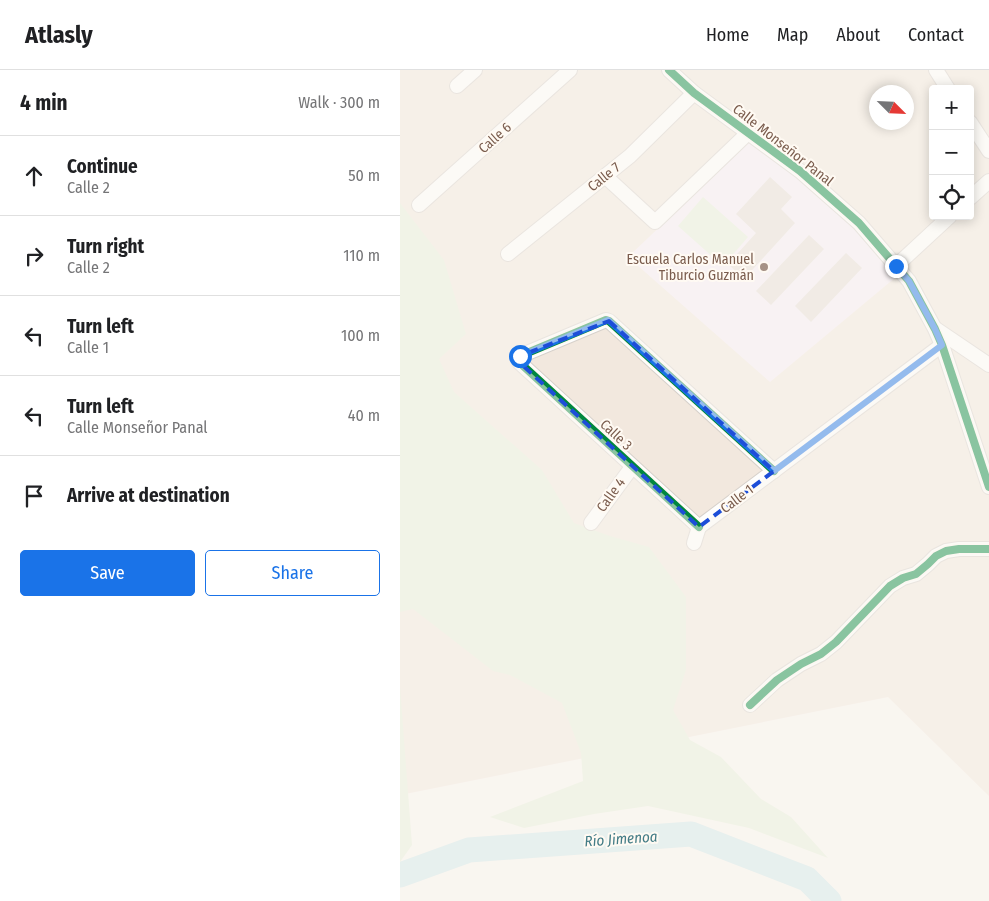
<!DOCTYPE html>
<meta charset="utf-8">
<style>
:root{--surface:#fff;--page:#f2f2f2;--text:#202124;--muted:#757577;--line:#e0e0e0;--accent:#1a73e8}
body{margin:0;font-family:"Fira Sans Condensed",sans-serif;background:var(--page);color:var(--text)}
.controls{position:absolute;right:15px;top:15px;display:grid;overflow:hidden;border-radius:5px;box-shadow:0 2px 12px #0003}
.controls button{width:45px;height:45px;display:grid;place-items:center;padding:0;border:0;border-bottom:1px solid var(--line);background:var(--surface);color:var(--text);font:25px sans-serif}
.compass{position:absolute;left:469px;top:15px;width:45px;height:45px;border-radius:50%;background:var(--surface);box-shadow:0 2px 12px #0003;rotate:114deg}
.stop{position:absolute;width:15px;height:15px;margin:-11px;border:4px solid #1a73e8;border-radius:50%;background:#fff}
.stop.end{background:#1a73e8;border-color:#fff;box-shadow:0 1px 5px #0008}
.list{margin:0;padding:0;list-style:none}
h2{display:flex;justify-content:space-between;align-items:center;height:65px;margin:0;padding:0 20px;font-size:21px}
h2 small{font-size:16px;font-weight:400;color:var(--muted)}
.list li{display:grid;grid-template-columns:32px 1fr auto;gap:15px;align-items:center;box-sizing:border-box;height:80px;padding:0 20px;border-top:1px solid var(--line)}
.list b{display:block;font-size:19px;white-space:nowrap}
.list p{margin:0;font-size:16px;white-space:nowrap;color:var(--muted)}
.list em{font-size:16px;font-style:normal;color:var(--muted)}
.actions{display:flex;gap:10px;padding:15px 20px}
.actions a{flex:1;padding:11px 0;border:1px solid var(--accent);border-radius:5px;text-align:center;font-size:18px;color:var(--accent)}
.actions .main{background:var(--accent);color:#fff}
.icon{flex:none;width:28px;height:28px;fill:none;stroke:currentColor;stroke-width:2;stroke-linecap:round;stroke-linejoin:round}
.map{position:relative;flex:none;width:589px;height:831px;overflow:hidden}
header{display:flex;align-items:center;gap:30px;box-sizing:border-box;height:70px;padding:0 25px;background:var(--surface);border-bottom:1px solid var(--line)}
header strong{font-size:24px}
nav{display:flex;gap:28px;margin-inline-start:auto;font-size:18px}
main{display:flex}
aside{flex:1;background:var(--surface)}
.map>svg:first-child{display:block}
.residential{fill:#f2e8de;fill-rule:evenodd}
.education{fill:#f6eef6}
.green{fill:#e7f0db}
.lines{fill:none;stroke-linecap:round;stroke-linejoin:round}
.river{stroke:#d0e8ea;stroke-width:25}
.building{fill:#e6ded7}
.minor-casing{stroke:#d7d1cb;stroke-width:16}
.minor{stroke:#fefefd;stroke-width:14}
.cycleway-casing{stroke:#fffaf3;stroke-width:11}
.cycleway{stroke:#00873e;stroke-width:8}
.route{stroke:#1a73e8;stroke-width:6}
.marked{fill:none;stroke:#1d4ed8;stroke-width:4;stroke-dasharray:10 6;stroke-linejoin:round}
.poi-dot{fill:#a69286;stroke:#fffaf3;stroke-width:2}
.labels{text-anchor:middle;dominant-baseline:central;stroke-width:4;stroke-linejoin:round;paint-order:stroke}
.street-label{font-size:14px;fill:#7a5c4d;stroke:#fffaf3}
.poi-label{font-size:14px;fill:#7a5c4d;stroke:#fffaf3;text-anchor:end}
.water-label{font-size:15px;font-style:italic;fill:#437c86;stroke:#fffaf3}
</style>
<header>
<strong>Atlasly</strong>
<nav><a>Home</a><a>Map</a><a>About</a><a>Contact</a></nav>
</header>
<main>
<aside>
<h2>4 min<small>Walk · 300 m</small></h2>
<ul class="list">
<li><svg class="icon" aria-label="ahead" viewBox="0 0 24 24"><path d="M12 20V5M6 11l6-6 6 6"/></svg><div><b>Continue</b><p>Calle 2</p></div><em>50 m</em></li>
<li><svg class="icon" aria-label="right" viewBox="0 0 24 24"><path d="M7 20v-9h11M14 6l5 5-5 5"/></svg><div><b>Turn right</b><p>Calle 2</p></div><em>110 m</em></li>
<li><svg class="icon" aria-label="left" viewBox="0 0 24 24"><path d="M17 20v-9H6M10 6l-5 5 5 5"/></svg><div><b>Turn left</b><p>Calle 1</p></div><em>100 m</em></li>
<li><svg class="icon" aria-label="left" viewBox="0 0 24 24"><path d="M17 20v-9H6M10 6l-5 5 5 5"/></svg><div><b>Turn left</b><p>Calle Monseñor Panal</p></div><em>40 m</em></li>
<li><svg class="icon" aria-label="arrive" viewBox="0 0 24 24"><path d="M6 21V4h12l-3 4 3 4H6"/></svg><div><b>Arrive at destination</b></div></li>
</ul>
<div class="actions"><a class="main">Save</a><a>Share</a></div>
</aside>
<div class="map">
<svg width="589" height="831" viewBox="0 0 589 831">
<rect width="100%" height="100%" fill="#f9f5f0"/>
<path class="residential" d="M0,0h589v726l-101,-99 -488,98zM533,19h37v127h-37zM477,22h30v30h-30z"/>
<polygon class="education" points="349,72 382,96 420,125 453,155 496,207 370,312 228,187"/>
<g class="green">
<polygon points="303,127 348,167 323,196 278,156"/>
<polygon points="0,133 44,190 66,264 39,289 54,322 142,400 174,453 210,466 249,477 286,527 286,600 273,640 290,670 321,687 361,729 391,747 428,788 349,758 248,736 194,744 124,758 90,747 183,711 181,683 162,633 110,605 93,601 13,539 0,542"/>
<polygon points="0,616 12,775 0,792"/>
</g>
<g class="lines">
<polyline class="river" points="0,805 69,780 291,764 407,809 429,831"/>
</g>
<g class="building">
<polygon points="370,107 392,127 381,139 395,153 344,209 328,194 356,163 336,144"/>
<polygon points="409,165 424,179 371,235 356,221"/>
<polygon points="446,183 462,198 411,252 395,236"/>
</g>
<g class="lines">
<defs>
<g id="minor">
<polyline points="269,0 294,23 400,101 459,153 509,211 535,259 542,275 589,417"/>
<polyline points="536,0 548,19"/>
<polyline points="57,16 75,0"/>
<polyline points="570,52 589,81"/>
<polyline points="205,106 255,152 348,63"/>
<polyline points="570,128 589,111"/>
<polyline points="19,135 170,0"/>
<polyline points="108,184 230,86 294,23"/>
<polyline points="496,196 550,146"/>
<polyline points="536,259 589,295"/>
<polyline points="191,453 232,397"/>
<polyline points="299,457 119,292 120,286 206,250 209,251 374,401"/>
<polyline points="299,457 542,275"/>
<polyline points="294,473 299,457"/>
<polyline points="350,635 377,610 401,594 421,584 436,572 490,516 503,508 516,504 528,494 536,486 546,481 559,479 589,479"/>
</g>
</defs>
<use href="#minor" class="minor-casing"/>
<use href="#minor" class="minor"/>
<defs>
<g id="cycleway">
<polyline points="269,0 294,23 400,101 459,153 509,211 535,259 542,275 589,417"/>
<polyline points="299,457 119,292 120,286 206,250 209,251 374,401"/>
<polyline points="350,635 377,610 401,594 421,584 436,572 490,516 503,508 516,504 528,494 536,486 546,481 559,479 589,479"/>
</g>
</defs>
<use href="#cycleway" class="cycleway-casing"/>
<use href="#cycleway" class="cycleway"/>
</g>
<g class="lines">
<polyline class="route" points="120,286 208,250 374,401 542,275 535,259 509,211 496,196"/>
</g>
<path d="M0 0H589V831H0ZM209,251l165,150 -75,56 -180,-165 1,-6z" fill="#f9f5f0" fill-opacity=".55" fill-rule="evenodd"/>
<path class="marked" d="M209,251l165,150 -75,56 -180,-165 1,-6z"/>
<circle class="poi-dot" cx="364" cy="197" r="5"/>
<g class="labels">
<g class="street-label">
<text transform="translate(95 68) rotate(-42)">Calle 6</text>
<text transform="translate(383 75) rotate(38)">Calle Monseñor Panal</text>
<text transform="translate(204 107) rotate(-39)">Calle 7</text>
<text transform="translate(216 365) rotate(43)">Calle 3</text>
<text transform="translate(211 425) rotate(-54)">Calle 4</text>
<text transform="translate(337 429) rotate(-37)">Calle 1</text>
</g>
<g class="poi-label">
<text x="354" y="189">Escuela Carlos Manuel<tspan x="354" dy="16">Tiburcio Guzmán</tspan></text>
</g>
<g class="water-label">
<text transform="translate(221 769) rotate(-4)">Río Jimenoa</text>
</g>
</g>
</svg>
<div class="controls">
<button>+</button>
<button>−</button>
<button><svg class="icon" aria-label="locate" viewBox="0 0 24 24"><circle cx="12" cy="12" r="6"/><path d="M12 2v4M12 18v4M2 12h4M18 12h4"/></svg></button>
</div>
<svg class="compass" viewBox="-18 -18 36 36"><path d="M0-13l5 13h-10z" fill="#e53935"/><path d="M0 13l5-13h-10z" fill="#757577"/></svg>
<div class="stop" style="left:120px;top:286px"></div>
<div class="stop end" style="left:496px;top:196px"></div>
</div>
</main>
